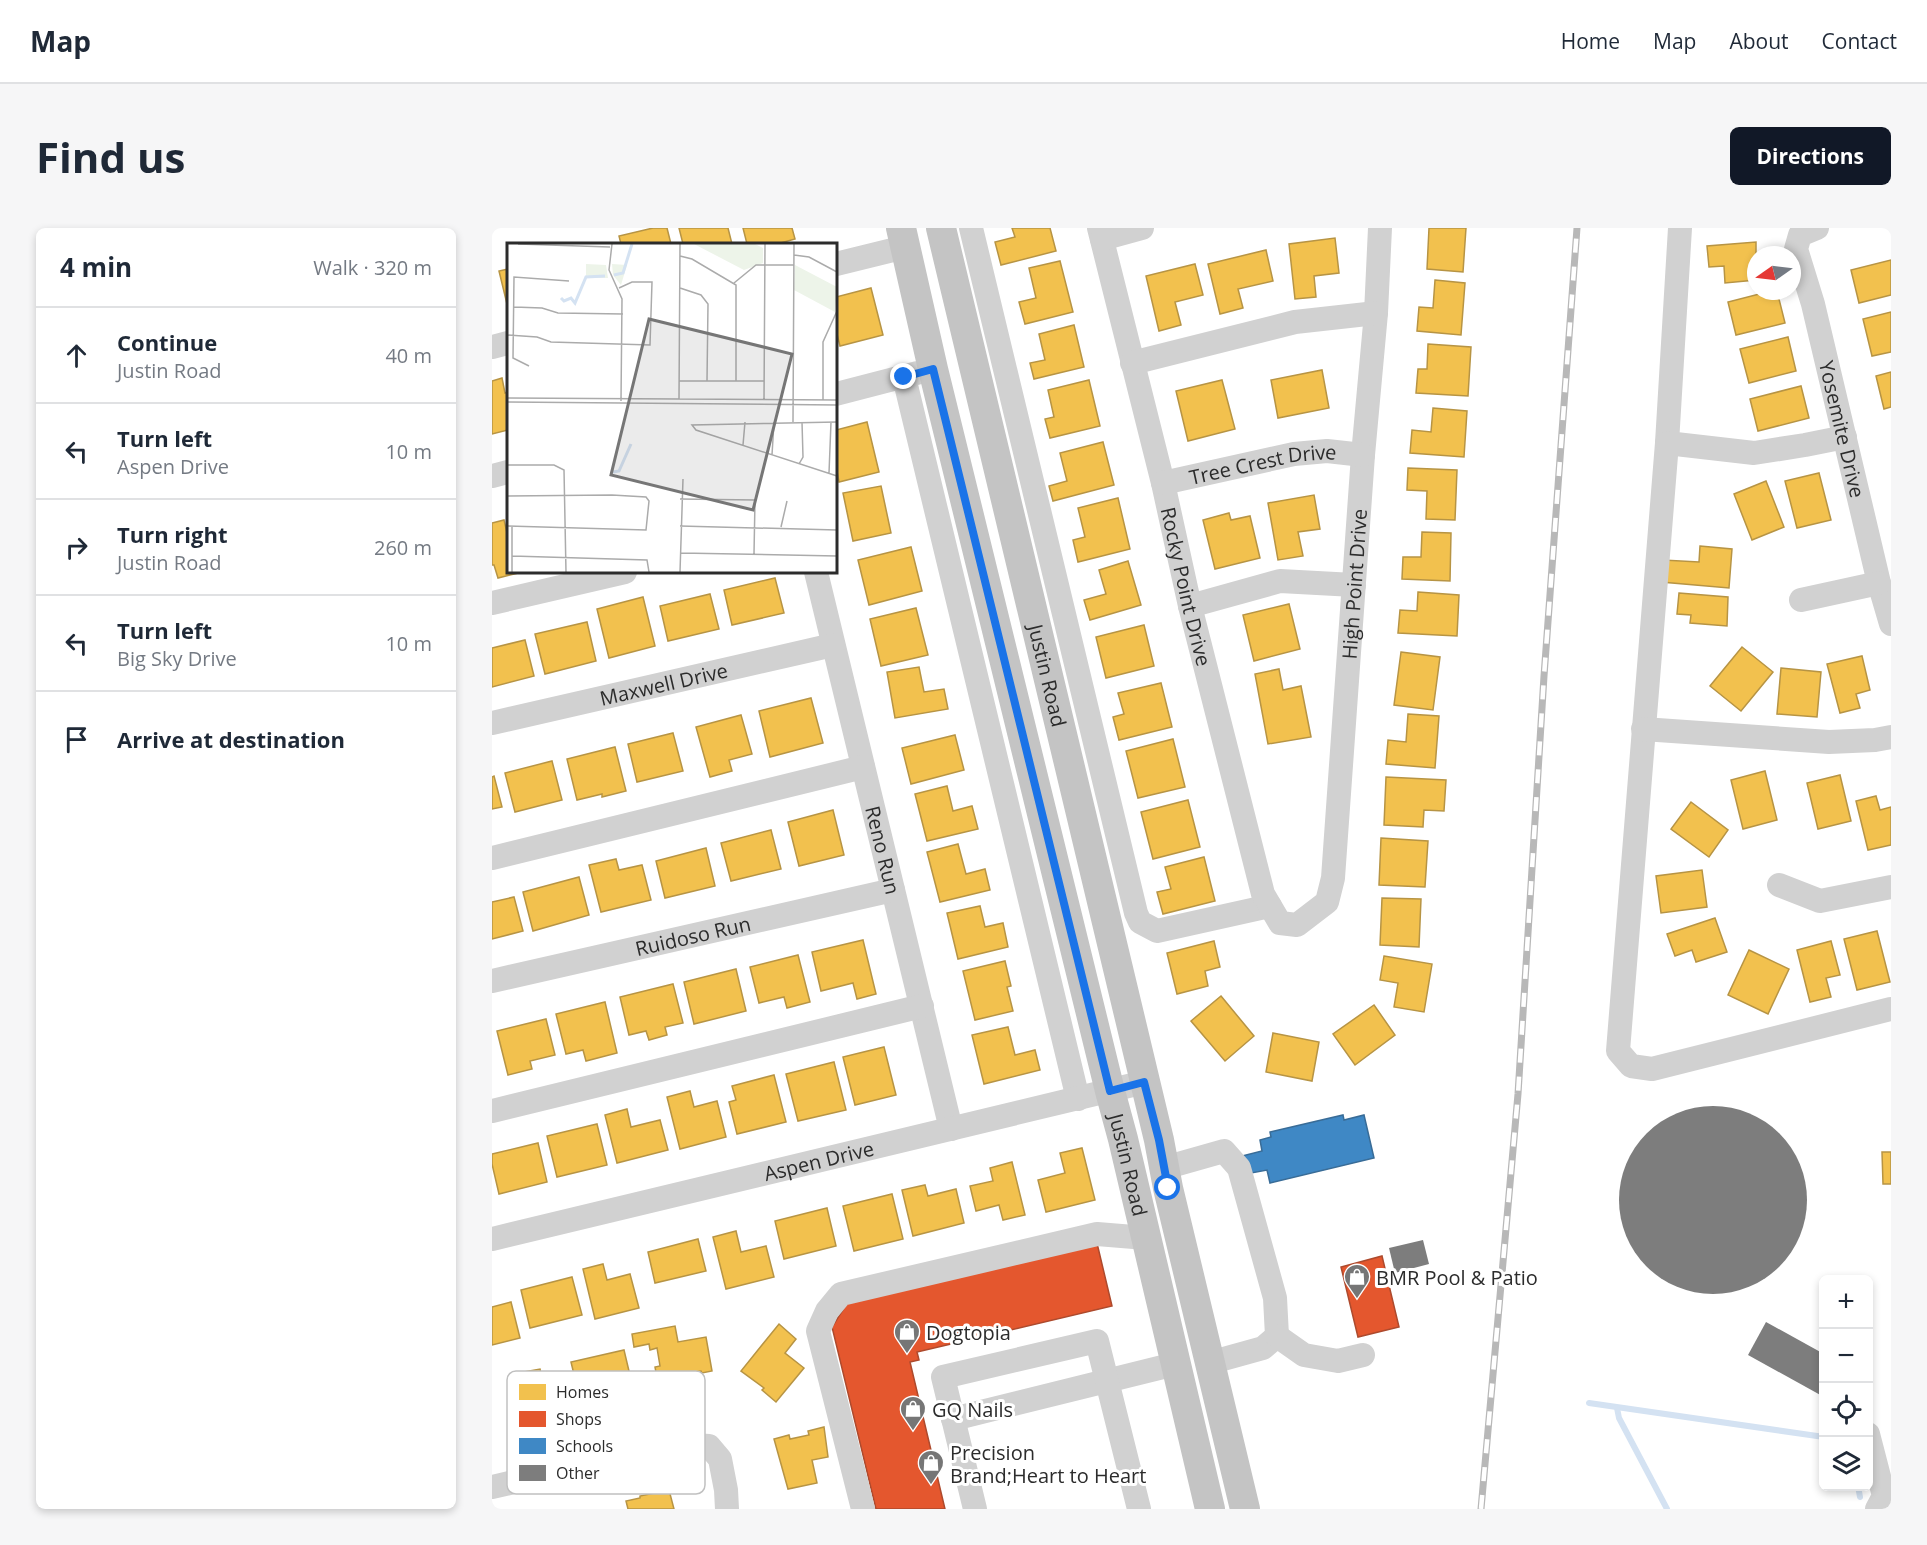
<!DOCTYPE html>
<meta charset="utf-8">
<style>
:root{--surface:#fff;--page:#f6f6f7;--text:#1f2937;--muted:#747a83;--line:#e0e1e3;--accent:#111827}
body{margin:0;font-family:"Open Sans",sans-serif;background:var(--page);color:var(--text)}
.controls{position:absolute;right:18px;bottom:18px;display:grid;overflow:hidden;border-radius:9px;box-shadow:0 3px 9px #0003}
.controls button{width:54px;height:54px;display:grid;place-items:center;padding:0;border:0;border-bottom:2px solid var(--line);background:var(--surface);color:var(--text);font:30px sans-serif}
.compass{position:absolute;left:1255px;top:18px;width:54px;height:54px;border-radius:50%;background:var(--surface);box-shadow:0 3px 9px #0003;rotate:256deg}
.stop{position:absolute;width:18px;height:18px;margin:-14px;border:4px solid #1a73e8;border-radius:50%;background:#fff}
.stop.end{background:#1a73e8;border-color:#fff;box-shadow:0 2px 6px #0008}
.list{margin:0;padding:0;list-style:none}
h2{display:flex;justify-content:space-between;align-items:center;height:78px;margin:0;padding:0 24px;font-size:26px}
h2 small{font-size:20px;font-weight:400;color:var(--muted)}
.list li{display:grid;grid-template-columns:39px 1fr auto;gap:18px;align-items:center;box-sizing:border-box;height:96px;padding:0 24px;border-top:2px solid var(--line)}
.list b{display:block;font-size:22px;white-space:nowrap}
.list p{margin:0;font-size:20px;white-space:nowrap;color:var(--muted)}
.list em{font-size:20px;font-style:normal;color:var(--muted)}
.icon{flex:none;width:33px;height:33px;fill:none;stroke:currentColor;stroke-width:2;stroke-linecap:round;stroke-linejoin:round}
.map{position:relative;flex:none;width:1399px;height:1281px;overflow:hidden;border-radius:9px}
header{display:flex;align-items:center;gap:36px;box-sizing:border-box;height:84px;padding:0 30px;background:var(--surface);border-bottom:2px solid var(--line)}
header strong{font-size:28px}
nav{display:flex;gap:33px;margin-inline-start:auto;font-size:21px}
.intro{display:flex;align-items:center;justify-content:space-between;box-sizing:border-box;height:144px;padding:0 36px}
h1{margin:0;font-size:42px}
.button{padding:15px 27px;border-radius:9px;background:var(--accent);color:#fff;font-size:21px;font-weight:700}
main{display:flex;gap:36px;padding:0 36px}
aside{flex:1;background:var(--surface);border-radius:9px;box-shadow:0 3px 9px #0003}
.map>svg:first-child{display:block}
.homes{fill:#f2c14e;stroke:#b79444;stroke-width:1.5}
.shops{fill:#e4572e;stroke:#ad4a2d;stroke-width:1.5}
.schools{fill:#3f88c5;stroke:#396c97;stroke-width:1.5}
.lines{fill:none;stroke-linecap:round;stroke-linejoin:round}
.stream{stroke:#d4e2f2;stroke-width:6}
.building{fill:#7d7d7d}
.minor{stroke:#d1d1d1;stroke-width:24}
.major{stroke:#c4c4c4;stroke-width:30}
.rail-casing{stroke:#b8b8b8;stroke-width:7}
.rail{stroke:#fff;stroke-width:4.5;stroke-dasharray:14;stroke-linecap:butt}
.route{stroke:#1a73e8;stroke-width:8}
.labels{text-anchor:middle;dominant-baseline:central;stroke-width:6;stroke-linejoin:round;paint-order:stroke}
.street-label{font-size:20px;fill:#2c2c2c;stroke:#fff}
.poi-label{font-size:20px;fill:#2c2c2c;stroke:#fff;text-anchor:start}
.inset-river{fill:none;stroke:#d4e2f2;stroke-width:3}
.inset-road{fill:none;stroke:#ababab;stroke-width:1.5}
.view{fill:#767676;fill-opacity:0.15;stroke:#767676;stroke-width:3}
.inset-edge{fill:none;stroke:#2c2c2c;stroke-width:3}
.key{fill:#fff;stroke:#c0c0c0;stroke-width:1.5}
.key-label{font-size:16px;fill:#2c2c2c}
</style>
<header>
<strong>Map</strong>
<nav><a>Home</a><a>Map</a><a>About</a><a>Contact</a></nav>
</header>
<div class="intro"><h1>Find us</h1><a class="button">Directions</a></div>
<main>
<aside>
<h2>4 min<small>Walk · 320 m</small></h2>
<ul class="list">
<li><svg class="icon" aria-label="ahead" viewBox="0 0 24 24"><path d="M12 20V5M6 11l6-6 6 6"/></svg><div><b>Continue</b><p>Justin Road</p></div><em>40 m</em></li>
<li><svg class="icon" aria-label="left" viewBox="0 0 24 24"><path d="M17 20v-9H6M10 6l-5 5 5 5"/></svg><div><b>Turn left</b><p>Aspen Drive</p></div><em>10 m</em></li>
<li><svg class="icon" aria-label="right" viewBox="0 0 24 24"><path d="M7 20v-9h11M14 6l5 5-5 5"/></svg><div><b>Turn right</b><p>Justin Road</p></div><em>260 m</em></li>
<li><svg class="icon" aria-label="left" viewBox="0 0 24 24"><path d="M17 20v-9H6M10 6l-5 5 5 5"/></svg><div><b>Turn left</b><p>Big Sky Drive</p></div><em>10 m</em></li>
<li><svg class="icon" aria-label="arrive" viewBox="0 0 24 24"><path d="M6 21V4h12l-3 4 3 4H6"/></svg><div><b>Arrive at destination</b></div></li>
</ul>
</aside>
<div class="map">
<svg width="1399" height="1281" viewBox="0 0 1399 1281">
<rect width="100%" height="100%" fill="#fff"/>
<g class="homes">
<polygon points="161,0 175,0 179,16 129,16 127,8"/>
<polygon points="187,0 236,0 240,16 191,16"/>
<polygon points="251,0 300,0 303,11 285,16 255,16"/>
<polygon points="520,0 558,0 564,23 509,37 503,14 523,9"/>
<polygon points="937,0 974,0 971,44 935,41"/>
<polygon points="843,10 847,45 822,48 824,69 803,71 797,16"/>
<polygon points="1264,14 1264,52 1233,55 1232,38 1217,39 1215,18"/>
<polygon points="774,22 781,53 746,61 751,80 728,86 716,36"/>
<polygon points="1399,32 1399,67 1367,75 1359,42"/>
<polygon points="568,33 581,84 533,96 527,74 544,70 537,40"/>
<polygon points="703,36 711,67 683,74 689,97 667,103 654,48"/>
<polygon points="16,41 16,75 15,76 7,43"/>
<polygon points="943,52 973,55 969,107 925,103 927,79 941,80"/>
<polygon points="379,60 391,107 348,118 344,102 344,69"/>
<polygon points="1279,63 1285,63 1293,95 1244,107 1236,74"/>
<polygon points="1399,84 1399,124 1380,128 1371,91"/>
<polygon points="582,97 592,139 542,151 538,135 553,132 547,106"/>
<polygon points="1296,109 1304,143 1257,155 1248,121"/>
<polygon points="936,116 979,119 976,168 924,165 926,141 935,141"/>
<polygon points="830,142 837,180 786,190 779,152"/>
<polygon points="1399,144 1399,179 1392,181 1384,148"/>
<polygon points="10,150 13,165 16,164 16,202 0,206 0,153"/>
<polygon points="597,152 608,198 558,210 553,191 562,189 556,162"/>
<polygon points="730,152 743,201 696,213 684,163"/>
<polygon points="1309,158 1317,190 1266,203 1258,171"/>
<polygon points="941,180 975,183 972,229 918,225 920,202 939,204"/>
<polygon points="375,194 387,244 347,254 344,238 344,202"/>
<polygon points="611,214 622,257 561,273 557,258 575,253 568,225"/>
<polygon points="916,240 965,242 963,292 934,291 935,263 915,262"/>
<polygon points="1327,245 1339,292 1305,300 1293,253"/>
<polygon points="1274,253 1292,299 1260,312 1242,266"/>
<polygon points="389,258 399,305 361,313 351,265"/>
<polygon points="822,267 828,301 806,304 811,328 786,332 776,275"/>
<polygon points="626,270 638,321 586,334 581,312 593,309 586,280"/>
<polygon points="737,285 739,292 758,288 768,330 723,341 711,292"/>
<polygon points="12,292 16,309 16,344 25,344 26,345 6,350 2,337 0,337 0,295"/>
<polygon points="930,304 959,305 958,353 910,351 911,329 929,329"/>
<polygon points="1208,318 1240,321 1237,360 1169,354 1171,332 1207,334"/>
<polygon points="419,319 430,363 377,377 366,332"/>
<polygon points="636,333 649,377 598,392 592,372 614,366 607,342"/>
<polygon points="283,350 292,385 240,397 232,362"/>
<polygon points="926,364 967,367 965,408 906,405 908,382 925,383"/>
<polygon points="1187,365 1236,369 1235,398 1198,395 1199,387 1185,386"/>
<polygon points="218,366 227,401 176,413 168,378"/>
<polygon points="151,369 163,418 117,430 105,381"/>
<polygon points="797,376 808,421 762,433 751,387"/>
<polygon points="424,380 436,427 389,438 378,391"/>
<polygon points="95,394 104,433 53,446 43,406"/>
<polygon points="652,397 662,438 614,450 604,409"/>
<polygon points="33,412 42,448 0,459 0,420"/>
<polygon points="1250,419 1281,444 1249,483 1218,458"/>
<polygon points="909,424 948,429 941,482 902,477"/>
<polygon points="1370,428 1378,462 1364,466 1368,480 1348,485 1335,436"/>
<polygon points="427,439 432,464 452,461 456,481 403,490 395,444"/>
<polygon points="1289,440 1329,444 1325,489 1285,486"/>
<polygon points="787,441 791,462 809,458 819,509 776,516 763,446"/>
<polygon points="669,455 680,499 627,512 621,489 632,486 626,465"/>
<polygon points="319,470 331,515 278,529 267,483"/>
<polygon points="916,486 947,488 943,540 894,536 896,512 914,514"/>
<polygon points="249,487 260,526 237,532 240,543 218,549 204,499"/>
<polygon points="181,505 191,543 145,554 136,516"/>
<polygon points="463,507 472,542 419,556 410,520"/>
<polygon points="681,511 693,559 646,570 634,523"/>
<polygon points="123,519 134,563 110,569 110,566 85,572 75,531"/>
<polygon points="60,533 70,572 23,584 13,545"/>
<polygon points="1273,543 1285,592 1251,601 1239,552"/>
<polygon points="1348,547 1359,593 1326,601 1315,555"/>
<polygon points="2,548 10,579 0,581 0,549"/>
<polygon points="894,549 954,552 952,583 932,582 931,599 892,597"/>
<polygon points="455,558 461,583 480,578 486,601 435,613 423,566"/>
<polygon points="1384,568 1388,582 1399,579 1399,617 1376,622 1364,573"/>
<polygon points="696,572 708,619 661,631 649,584"/>
<polygon points="1199,574 1236,602 1217,629 1179,601"/>
<polygon points="341,582 352,627 307,638 296,594"/>
<polygon points="279,602 289,641 239,653 229,615"/>
<polygon points="889,610 936,613 933,659 887,657"/>
<polygon points="466,616 474,646 493,641 498,662 448,674 435,624"/>
<polygon points="214,620 223,658 173,670 164,633"/>
<polygon points="712,629 723,673 671,686 665,664 679,661 673,639"/>
<polygon points="124,631 127,642 150,637 159,672 109,684 97,637"/>
<polygon points="1210,642 1215,679 1169,685 1164,648"/>
<polygon points="87,649 97,687 41,703 31,664"/>
<polygon points="22,669 31,703 0,711 0,674"/>
<polygon points="890,670 929,671 927,719 888,717"/>
<polygon points="488,678 493,699 511,695 516,719 466,731 455,685"/>
<polygon points="1223,690 1235,724 1204,734 1200,722 1183,728 1175,706"/>
<polygon points="1385,703 1398,754 1365,762 1352,711"/>
<polygon points="371,712 384,766 365,771 361,755 329,763 320,724"/>
<polygon points="722,713 728,739 713,743 716,758 685,766 675,725"/>
<polygon points="1339,713 1348,747 1334,750 1339,769 1318,774 1305,722"/>
<polygon points="1257,722 1297,741 1276,786 1236,767"/>
<polygon points="306,727 318,774 295,780 292,769 267,775 258,739"/>
<polygon points="892,728 940,736 932,784 902,779 906,755 888,752"/>
<polygon points="513,733 519,758 515,759 521,783 483,792 471,743"/>
<polygon points="244,741 254,783 202,796 192,754"/>
<polygon points="181,756 191,795 173,799 175,807 157,812 154,803 137,807 128,769"/>
<polygon points="729,768 762,808 733,833 699,793"/>
<polygon points="113,774 125,825 94,833 91,822 74,826 64,786"/>
<polygon points="882,777 903,807 863,837 841,806"/>
<polygon points="54,791 63,827 38,833 40,841 16,847 5,803"/>
<polygon points="516,799 523,827 543,822 548,842 492,856 480,807"/>
<polygon points="781,805 827,814 820,853 774,844"/>
<polygon points="392,819 404,867 363,877 351,829"/>
<polygon points="342,834 354,882 306,893 294,846"/>
<polygon points="282,847 294,894 245,906 237,874 244,872 240,858"/>
<polygon points="198,863 202,879 225,873 234,909 188,921 175,869"/>
<polygon points="135,881 139,899 168,892 176,922 125,935 113,887"/>
<polygon points="105,896 115,937 65,949 55,908"/>
<polygon points="46,915 55,954 7,966 0,936 0,926"/>
<polygon points="590,920 603,972 554,984 546,952 573,945 568,925"/>
<polygon points="1390,924 1399,924 1399,956 1391,956"/>
<polygon points="520,934 533,987 511,992 507,977 484,983 478,958 501,953 498,940"/>
<polygon points="433,957 436,968 464,961 472,995 421,1008 410,962"/>
<polygon points="400,966 411,1011 362,1023 351,978"/>
<polygon points="335,980 344,1018 292,1031 283,993"/>
<polygon points="244,1003 249,1024 274,1018 282,1049 234,1061 221,1009"/>
<polygon points="206,1011 214,1043 163,1055 156,1024"/>
<polygon points="111,1036 115,1052 138,1046 147,1080 103,1091 91,1041"/>
<polygon points="80,1049 90,1087 38,1100 29,1062"/>
<polygon points="19,1074 28,1110 0,1117 0,1079"/>
<polygon points="287,1096 304,1111 293,1125 312,1140 284,1174 270,1162 272,1160 249,1143"/>
<polygon points="183,1098 186,1114 214,1109 220,1143 210,1145 209,1143 191,1146 191,1150 166,1155 163,1139 168,1138 165,1120 158,1122 157,1116 142,1119 140,1106"/>
<polygon points="132,1122 141,1160 116,1166 115,1164 111,1164 117,1190 94,1196 79,1134"/>
<polygon points="48,1141 50,1151 71,1146 83,1199 62,1204 59,1188 44,1191 45,1193 37,1195 36,1193 34,1193 25,1157 33,1155 31,1144"/>
<polygon points="332,1199 336,1229 320,1232 325,1255 296,1261 282,1211 297,1207 298,1211 317,1207 316,1203"/>
<polygon points="177,1262 182,1281 136,1281 134,1273 148,1270 148,1268"/>
</g>
<g class="shops">
<polygon points="604,1011 620,1078 425,1124 427,1132 418,1134 453,1281 384,1281 340,1099 359,1069"/>
<polygon points="890,1028 907,1099 866,1109 849,1039"/>
</g>
<polygon class="schools" points="851,887 852,892 872,887 882,930 778,955 775,942 754,946 750,928 770,923 768,912 779,909 778,904"/>
<g class="lines">
<g class="stream">
<polyline points="1097,1175 1332,1209"/>
<polyline points="1125,1180 1127,1190 1175,1281"/>
<polyline points="1366,1258 1368,1269"/>
</g>
</g>
<g class="building">
<circle cx="1221" cy="972" r="94"/>
<polygon points="931,1012 937,1036 903,1045 897,1020"/>
<polygon points="1274,1094 1332,1126 1332,1169 1256,1127"/>
</g>
<g class="lines">
<g class="minor">
<polyline points="479,0 644,685 648,694 665,703 778,678"/>
<path id="s1" d="M607,0l64,255 27,123 73,288 17,29 17,2 30,-23 6,-24 30,-423 13,-142 4,-85"/>
<polyline points="1188,0 1175,215 1126,823 1139,838 1160,841 1399,781"/>
<path id="s2" d="M1325,0l-17,7 -4,14 17,55 66,279 12,41"/>
<polyline points="610,11 650,0"/>
<polyline points="344,36 413,19"/>
<polyline points="0,119 16,115"/>
<polyline points="640,135 803,94 884,85"/>
<polyline points="412,149 586,871"/>
<polyline points="344,166 425,145"/>
<polyline points="1175,215 1262,225 1313,217 1353,209"/>
<polyline points="0,248 16,244"/>
<path id="s3" d="M671,255l131,-29 33,-3 36,4"/>
<path id="s4" d="M324,344l135,557"/>
<polyline points="1309,372 1387,355"/>
<polyline points="0,375 133,344"/>
<polyline points="698,378 788,353 862,357"/>
<path id="s5" d="M0,495l341,-78"/>
<polyline points="1151,501 1337,514 1383,512 1399,509"/>
<polyline points="0,630 371,539"/>
<polyline points="1287,657 1328,673 1399,659"/>
<path id="s6" d="M0,753l401,-91"/>
<polyline points="0,883 430,778"/>
<polyline points="672,940 732,923 747,940 783,1070 785,1108 771,1120 717,1135"/>
<path id="s7" d="M0,1011l653,-157"/>
<polyline points="785,1108 812,1127 846,1133 871,1127"/>
<polyline points="461,1191 683,1136"/>
<polyline points="1376,1206 1392,1268 1385,1281"/>
<polyline points="0,1259 188,1216 217,1218 228,1231 234,1262 235,1281"/>
<polyline points="371,1281 326,1103 335,1083 349,1066 605,1006 654,1010"/>
<polyline points="483,1281 451,1149 605,1113 647,1281"/>
</g>
<g class="major">
<path id="s8" d="M409,0l32,141 177,722 13,48 87,370"/>
<path id="s9" d="M449,0l218,912 9,48 77,321"/>
</g>
<defs>
<polyline id="rail" points="989,1281 1026,866 1052,448 1085,0"/>
</defs>
<use href="#rail" class="rail-casing"/>
<use href="#rail" class="rail"/>
</g>
<g class="lines">
<polyline class="route" points="412,149 441,141 618,863 652,854 667,912 676,960"/>
</g>
<defs>
<symbol id="shop-pin" viewBox="-11 -11 22 30"><path d="M0 17L-7.5 6A9.5 9.5 0 1 1 7.5 6Z" fill="#767676" stroke="#fff"/><path d="M-5-2.5h2.3a2.7 3.5 0 0 1 5.4 0H5L5.5 6h-11ZM-1.5-2.5h3a1.5 2.3 0 0 0-3 0Z" fill="#fff"/></symbol>
</defs>
<g fill-rule="evenodd">
<use href="#shop-pin" x="850" y="1034" width="30" height="40"/>
<use href="#shop-pin" x="400" y="1089" width="30" height="40"/>
<use href="#shop-pin" x="406" y="1166" width="30" height="40"/>
<use href="#shop-pin" x="424" y="1220" width="30" height="40"/>
</g>
<g class="labels">
<g class="street-label">
<text stroke="none"><textPath href="#s2" startOffset="219">Yosemite Drive</textPath></text>
<text stroke="none"><textPath href="#s3" startOffset="102">Tree Crest Drive</textPath></text>
<text stroke="none"><textPath href="#s1" startOffset="1094">High Point Drive</textPath></text>
<text stroke="none"><textPath href="#s1" startOffset="369">Rocky Point Drive</textPath></text>
<text stroke="none"><textPath href="#s9" startOffset="460">Justin Road</textPath></text>
<text stroke="none"><textPath href="#s5" startOffset="176">Maxwell Drive</textPath></text>
<text stroke="none"><textPath href="#s4" startOffset="286">Reno Run</textPath></text>
<text stroke="none"><textPath href="#s6" startOffset="206">Ruidoso Run</textPath></text>
<text stroke="none"><textPath href="#s7" startOffset="336">Aspen Drive</textPath></text>
<text stroke="none"><textPath href="#s8" startOffset="964">Justin Road</textPath></text>
</g>
<g class="poi-label">
<text x="884" y="1049">BMR Pool &amp; Patio</text>
<text x="434" y="1104">Dogtopia</text>
<text x="440" y="1181">GQ Nails</text>
<text x="458" y="1224">Precision<tspan x="458" dy="23">Brand;Heart to Heart</tspan></text>
</g>
</g>
<g transform="translate(15 15)">
<rect width="330" height="330" fill="#fff"/>
<path d="M187,1h61l8,4v15l-19,7zM79,21l20,1 2,13h-22zM105,21l15,1 -6,20 -8,-10zM288,22l42,22 -2,25 -41,-22z" fill="#edf4e9"/>
<path class="inset-river" d="M107,32l9,-2 9,-29M54,55l3,3 7,-3 4,5 11,-26 19,-1M106,229l6,-1 12,-27"/>
<path class="inset-road" d="M11,1l92,3M105,1l-3,26 13,29 -1,102M287,12l15,2 28,15M173,13l12,3 44,26v96M227,40l22,-18h38M173,45l21,7 7,9 -1,77M7,64l28,1 16,5 65,1M0,92l30,2 14,5 99,3 2,-63h-20l-13,6M22,123l-16,-8 1,-81 55,4M172,138h85M0,155l330,2M172,156l1,-155M257,157l1,-156M316,157v-58l14,-31M0,159l330,3M286,179l1,-178M330,179l-145,3 4,5 141,46M236,202l2,-23M265,212l2,-33M292,221l4,-7 -1,-35M0,222h47l10,5 2,102M322,230l2,-51M0,253l105,-1 34,2 3,4 -3,29 -139,-4M173,256l75,1 -1,54M173,283l157,4M5,284v45M274,284l6,-26M173,310l157,3M5,313l135,4 2,12M173,329l3,-93"/>
<path class="view" d="M142,76l143,35 -39,156 -142,-35z"/>
<rect width="330" height="330" class="inset-edge"/>
</g>
<rect x="15" y="1143" width="198" height="123" rx="9" class="key"/>
<rect x="27" y="1156" width="27" height="16" fill="#f2c14e"/>
<rect x="27" y="1183" width="27" height="16" fill="#e4572e"/>
<rect x="27" y="1210" width="27" height="16" fill="#3f88c5"/>
<rect x="27" y="1237" width="27" height="16" fill="#7d7d7d"/>
<g class="key-label">
<text x="64" y="1170">Homes</text>
<text x="64" y="1197">Shops</text>
<text x="64" y="1224">Schools</text>
<text x="64" y="1251">Other</text>
</g>
</svg>
<div class="controls">
<button>+</button>
<button>−</button>
<button><svg class="icon" aria-label="locate" viewBox="0 0 24 24"><circle cx="12" cy="12" r="6"/><path d="M12 2v4M12 18v4M2 12h4M18 12h4"/></svg></button>
<button><svg class="icon" aria-label="layers" viewBox="0 0 24 24"><path d="M12 4l9 5-9 5-9-5zM3 14l9 5 9-5"/></svg></button>
</div>
<svg class="compass" viewBox="-18 -18 36 36"><path d="M0-13l5 13h-10z" fill="#e53935"/><path d="M0 13l5-13h-10z" fill="#747a83"/></svg>
<div class="stop" style="left:676px;top:960px"></div>
<div class="stop end" style="left:412px;top:149px"></div>
</div>
</main>
